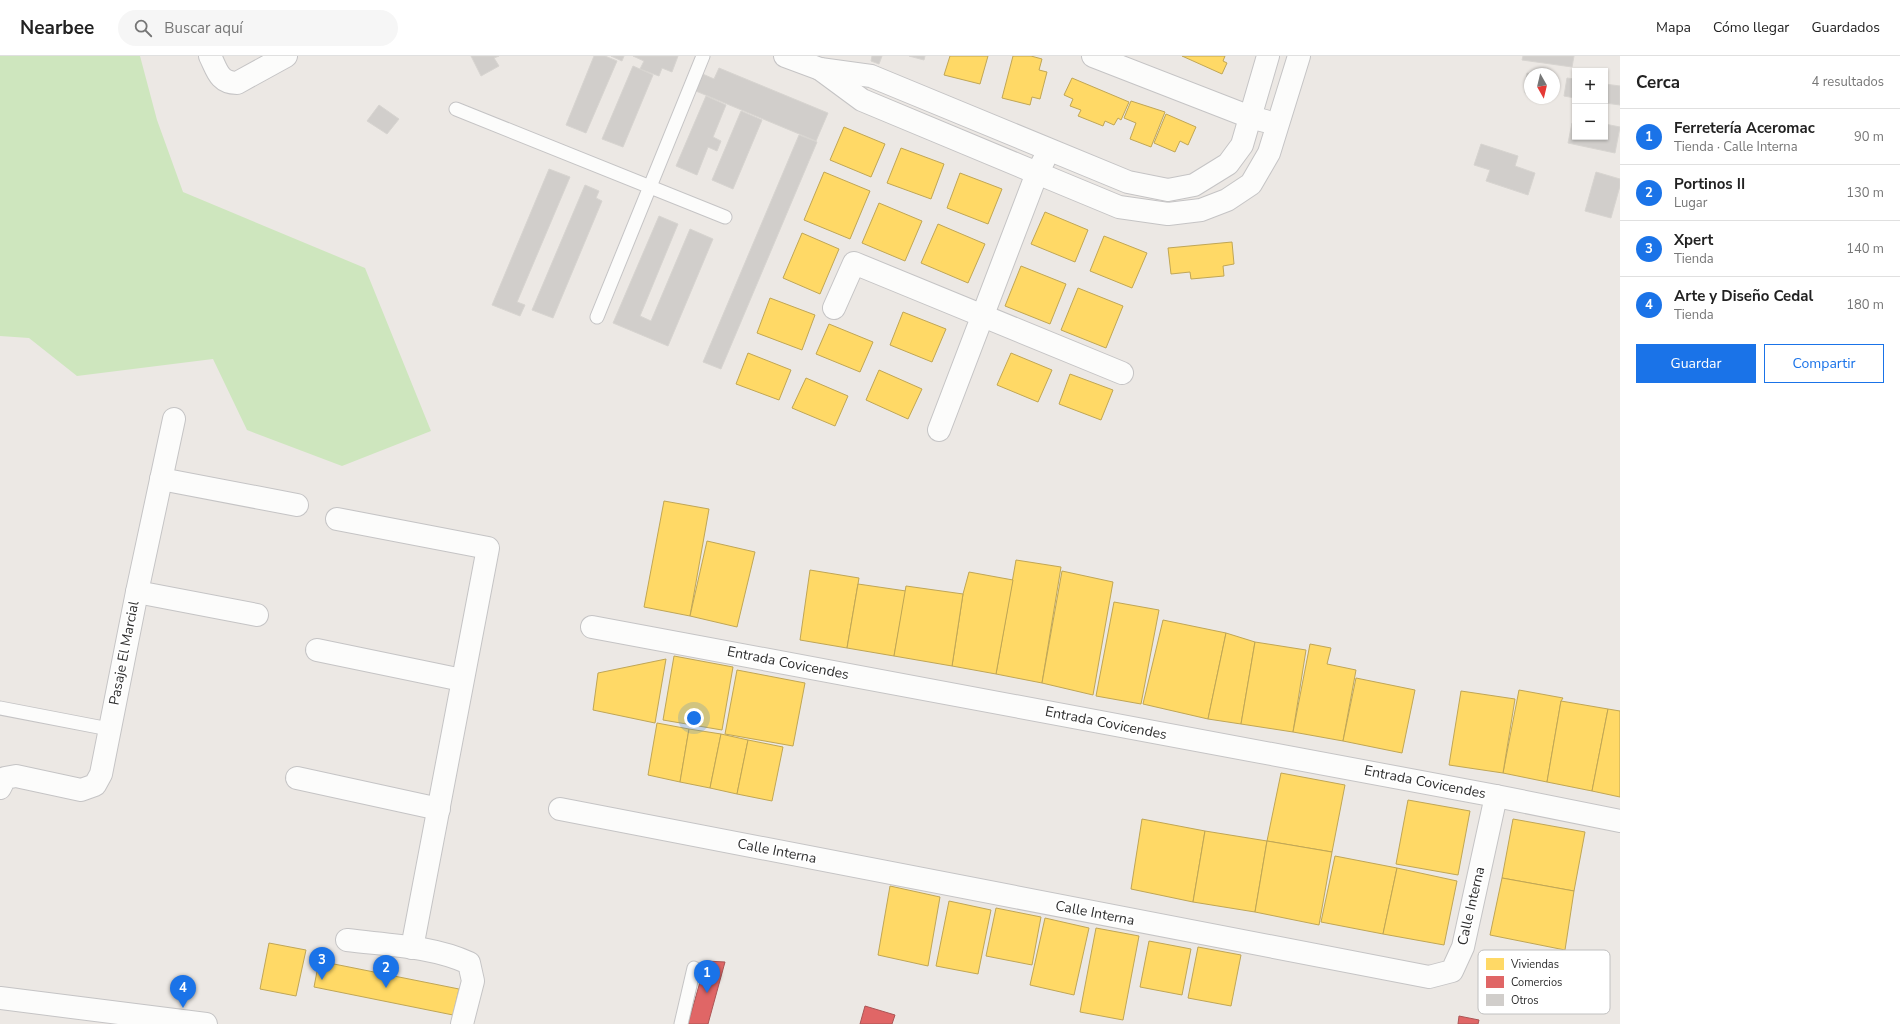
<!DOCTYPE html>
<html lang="es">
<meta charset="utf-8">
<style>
:root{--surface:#fff;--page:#f6f6f6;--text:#222;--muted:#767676;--line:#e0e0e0;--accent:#1a73e8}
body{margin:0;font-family:"Nunito Sans",sans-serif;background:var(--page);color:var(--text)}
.controls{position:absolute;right:12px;top:12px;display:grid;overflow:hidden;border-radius:0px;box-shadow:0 1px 3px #0004}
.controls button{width:36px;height:36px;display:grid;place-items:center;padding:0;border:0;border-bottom:1px solid var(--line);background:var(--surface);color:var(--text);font:20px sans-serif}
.compass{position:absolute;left:1524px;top:12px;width:36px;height:36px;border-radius:50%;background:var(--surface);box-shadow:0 1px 3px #0004;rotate:172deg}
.you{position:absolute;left:694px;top:662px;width:14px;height:14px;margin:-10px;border:3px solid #fff;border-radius:50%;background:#1a73e8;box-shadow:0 0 0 6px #1a73e833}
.badge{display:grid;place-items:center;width:26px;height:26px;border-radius:50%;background:var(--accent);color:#fff;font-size:13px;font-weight:700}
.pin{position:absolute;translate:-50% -33px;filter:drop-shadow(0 1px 2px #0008)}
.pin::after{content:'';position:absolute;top:21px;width:14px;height:12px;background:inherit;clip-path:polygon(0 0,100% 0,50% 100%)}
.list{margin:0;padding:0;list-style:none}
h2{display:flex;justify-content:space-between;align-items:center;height:52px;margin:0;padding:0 16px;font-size:17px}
h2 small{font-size:13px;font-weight:400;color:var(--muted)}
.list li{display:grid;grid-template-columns:26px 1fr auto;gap:12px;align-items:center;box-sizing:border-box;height:56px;padding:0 16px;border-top:1px solid var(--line)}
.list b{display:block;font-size:15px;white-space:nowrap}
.list p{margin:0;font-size:13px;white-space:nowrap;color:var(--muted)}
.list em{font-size:13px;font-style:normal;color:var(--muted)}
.actions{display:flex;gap:8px;padding:12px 16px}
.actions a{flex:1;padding:9px 0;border:1px solid var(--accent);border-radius:0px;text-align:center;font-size:14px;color:var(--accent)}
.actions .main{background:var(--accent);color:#fff}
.icon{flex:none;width:22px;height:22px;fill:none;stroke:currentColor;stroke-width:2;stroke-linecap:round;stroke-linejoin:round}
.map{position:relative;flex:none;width:1620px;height:968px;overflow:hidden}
header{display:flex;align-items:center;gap:24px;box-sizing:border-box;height:56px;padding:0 20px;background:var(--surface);border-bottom:1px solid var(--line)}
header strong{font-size:19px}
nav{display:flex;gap:22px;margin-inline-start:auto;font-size:14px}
.search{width:280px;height:36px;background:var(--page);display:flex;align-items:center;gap:10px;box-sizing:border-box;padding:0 14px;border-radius:22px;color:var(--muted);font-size:15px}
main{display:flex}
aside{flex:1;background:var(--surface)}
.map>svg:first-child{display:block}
.green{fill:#cee6be}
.homes{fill:#ffd966;stroke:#c0a655}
.shops{fill:#e06666;stroke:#ab5555}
.building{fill:#d1cecb;stroke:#d7d4d0}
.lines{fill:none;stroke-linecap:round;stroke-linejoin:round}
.lane-casing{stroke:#c5c4c5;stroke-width:15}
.street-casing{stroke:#c5c4c5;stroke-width:24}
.secondary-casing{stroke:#c5c4c5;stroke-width:24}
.lane{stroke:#fcfcfb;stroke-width:13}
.street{stroke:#fcfcfb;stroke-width:22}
.secondary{stroke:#fcfcfb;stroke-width:22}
.labels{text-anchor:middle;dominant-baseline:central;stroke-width:4;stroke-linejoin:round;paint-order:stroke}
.street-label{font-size:14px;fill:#2e2e2e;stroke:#fff}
.key{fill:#fff;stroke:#c0c0c0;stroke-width:1}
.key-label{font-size:11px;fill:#2e2e2e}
</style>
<header>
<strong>Nearbee</strong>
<div class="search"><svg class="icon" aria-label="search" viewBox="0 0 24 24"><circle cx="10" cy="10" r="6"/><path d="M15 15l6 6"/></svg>Buscar aquí</div>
<nav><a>Mapa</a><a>Cómo llegar</a><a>Guardados</a></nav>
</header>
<main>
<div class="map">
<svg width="1620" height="968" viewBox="0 0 1620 968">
<rect width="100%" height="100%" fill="#ece8e4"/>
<polygon class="green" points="0,0 140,0 157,64 183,136 365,212 431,375 342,410 247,374 213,303 77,320 29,282 0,280"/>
<g class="homes">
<polygon points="950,0 988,0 980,28 944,19"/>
<polygon points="1013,0 1031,0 1042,3 1039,14 1047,16 1040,43 1032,41 1030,49 1002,42"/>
<polygon points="1182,0 1225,0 1223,5 1227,7 1222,18"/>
<polygon points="1072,22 1129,46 1121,64 1118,62 1114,69 1105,65 1103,70 1078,60 1081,54 1070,50 1073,43 1064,39"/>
<polygon points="1131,45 1165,56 1151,91 1130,83 1136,67 1124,62"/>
<polygon points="1166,58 1196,71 1188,89 1180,85 1175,96 1154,87"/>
<polygon points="844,71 885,88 871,121 830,104"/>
<polygon points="901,92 944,108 931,143 887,127"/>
<polygon points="824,116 870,135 850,183 804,164"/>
<polygon points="960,117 1002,133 988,168 947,152"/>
<polygon points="879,147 922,165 905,205 862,187"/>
<polygon points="1045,156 1088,174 1075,206 1031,188"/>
<polygon points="938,168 985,188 968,227 921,207"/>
<polygon points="802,177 839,193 820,238 783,222"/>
<polygon points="1104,180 1147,197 1132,232 1090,215"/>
<polygon points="1232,186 1234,208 1223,210 1224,220 1191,223 1190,216 1171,218 1168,192"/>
<polygon points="1021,210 1066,228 1050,268 1005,250"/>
<polygon points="1078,232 1123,250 1106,292 1061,274"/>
<polygon points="770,242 815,259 802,294 757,277"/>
<polygon points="903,256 946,273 932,306 890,289"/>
<polygon points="829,268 873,286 860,316 816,298"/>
<polygon points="748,297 791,314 779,344 736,328"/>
<polygon points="1011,297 1052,314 1038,346 997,329"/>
<polygon points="879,314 922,333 908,363 866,344"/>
<polygon points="1070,318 1113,334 1101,364 1059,348"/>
<polygon points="806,322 848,340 835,370 792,352"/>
<polygon points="664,445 709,453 690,560 644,551"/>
<polygon points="707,485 755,496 737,571 690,560"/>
<polygon points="1016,504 1061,511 1042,627 996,618"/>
<polygon points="810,514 859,522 847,592 800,584"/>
<polygon points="1062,515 1113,526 1093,639 1042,627"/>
<polygon points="969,516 1013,524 996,618 952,610 963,538"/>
<polygon points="858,528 906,535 894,600 847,592"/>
<polygon points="906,530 963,538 952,610 894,600"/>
<polygon points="1114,546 1159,554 1141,648 1096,640"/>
<polygon points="1163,564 1226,577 1208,663 1143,648"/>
<polygon points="1226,577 1255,586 1241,668 1208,663"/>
<polygon points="1255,586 1306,594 1293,676 1241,668"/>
<polygon points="1310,588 1331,592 1327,608 1356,614 1343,685 1293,676"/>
<polygon points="674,600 733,611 722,674 663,664"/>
<polygon points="666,603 655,667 593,654 598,617"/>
<polygon points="737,614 805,627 793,690 725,678"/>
<polygon points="1356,622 1415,634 1402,697 1343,685"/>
<polygon points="1519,634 1563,642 1561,645 1547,726 1503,717"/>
<polygon points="1461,635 1515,643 1503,717 1449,709"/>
<polygon points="1561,645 1608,653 1592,735 1547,726"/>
<polygon points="1608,653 1620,655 1620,741 1592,735"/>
<polygon points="657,667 689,673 680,726 648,719"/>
<polygon points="689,673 721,678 710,732 680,726"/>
<polygon points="721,678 748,684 737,738 710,732"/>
<polygon points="748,684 783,691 772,745 737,738"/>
<polygon points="1281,717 1345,729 1332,796 1267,785"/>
<polygon points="1408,744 1470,755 1458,819 1396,808"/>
<polygon points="1142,763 1205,775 1193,846 1131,833"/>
<polygon points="1513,763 1585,776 1574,835 1502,822"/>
<polygon points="1205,775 1267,785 1255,856 1193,846"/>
<polygon points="1267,785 1332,796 1319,869 1255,856"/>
<polygon points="1335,800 1397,812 1383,878 1321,866"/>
<polygon points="1397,812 1457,825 1444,889 1383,878"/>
<polygon points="1502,822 1574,835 1565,894 1490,879"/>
<polygon points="890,830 940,841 928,910 878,899"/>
<polygon points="949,845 991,854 978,918 936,910"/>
<polygon points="996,852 1041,861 1032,909 986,900"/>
<polygon points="1045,862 1089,872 1074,939 1030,929"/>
<polygon points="1096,872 1139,880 1123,964 1080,956"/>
<polygon points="1149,885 1191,893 1182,939 1140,931"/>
<polygon points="269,887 306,894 296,940 260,933"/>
<polygon points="1198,891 1241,899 1231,950 1188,942"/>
<polygon points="319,905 459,933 453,959 314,931"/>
</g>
<g class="shops">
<polygon points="706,905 725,906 708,968 688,968"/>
<polygon points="865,950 895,959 892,968 860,968"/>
<polygon points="1459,960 1479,964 1478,968 1458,968"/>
</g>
<g class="building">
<polygon points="471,0 499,0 494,2 499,10 481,20"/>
<polygon points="594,0 605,0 617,5 586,77 566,69"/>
<polygon points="611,0 624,0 622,5"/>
<polygon points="633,0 678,0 672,16 662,12 659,20 640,13 644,5"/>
<polygon points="872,0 882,0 879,8 871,5"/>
<polygon points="909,0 925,0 924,4"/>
<polygon points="1523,0 1574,0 1572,11 1522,4"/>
<polygon points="633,10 653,19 623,91 602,83"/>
<polygon points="719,12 828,57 816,85 691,33 698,16 714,23"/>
<polygon points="1527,17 1533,18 1530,18 1530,37 1525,37"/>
<polygon points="1567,22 1575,23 1575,42 1564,40"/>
<polygon points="1605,28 1620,30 1620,49 1605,47"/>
<polygon points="706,40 726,49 713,81 721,85 717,95 708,91 697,119 676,110"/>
<polygon points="379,49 399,63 387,78 367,65"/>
<polygon points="741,55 762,64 733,133 712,124"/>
<polygon points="1572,67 1575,67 1575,81 1605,81 1605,68 1620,71 1615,97 1568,87"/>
<polygon points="799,79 817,86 721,313 703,306"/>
<polygon points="1481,88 1518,100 1515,110 1535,117 1528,139 1486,125 1490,114 1474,109"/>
<polygon points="549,113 570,121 517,246 525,249 520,260 492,249"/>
<polygon points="1596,116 1620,123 1620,130 1611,162 1585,155"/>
<polygon points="585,129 599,135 596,142 602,145 553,262 532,254"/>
<polygon points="659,160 678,168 640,260 651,265 690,173 713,183 668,290 613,267"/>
</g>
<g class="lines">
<defs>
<g id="lane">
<polyline points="456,53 725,161"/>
<polyline points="597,261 703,0"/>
<polyline points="0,652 109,673"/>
<polyline points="681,968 694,912"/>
</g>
<g id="street">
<path d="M210,0c7,14 9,27 27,27l49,-27"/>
<polyline points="785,0 820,13 871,20 1128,126 1168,134 1194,129 1228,108 1242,89 1268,0"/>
<polyline points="1093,0 1250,61 1265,65"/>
<polyline points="820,13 862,44 1037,117 1119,151 1168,158 1201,154 1227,144 1251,128 1269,97 1299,0"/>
<polyline points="834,252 854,207 1122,317"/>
<polyline points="939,374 1037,117 1044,104"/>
<polyline points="161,423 297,449"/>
<polyline points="337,463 488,492 412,892"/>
<polyline points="137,536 257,559"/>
<polyline points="592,571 1496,740 1620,765"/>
<polyline points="317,594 462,624"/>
<polyline points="297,722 439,753"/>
<polyline points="0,732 5,722 16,720 81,734 95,729 101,718 137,536 174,363"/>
<polyline points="560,753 1429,921 1452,915 1463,891 1496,740"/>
<path d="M347,884c40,5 85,6 122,23l4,18 -11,43"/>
</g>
<polyline id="secondary" points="0,942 206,968"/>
</defs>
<use href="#lane" class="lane-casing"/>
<use href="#street" class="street-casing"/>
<use href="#secondary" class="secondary-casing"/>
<use href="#lane" class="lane"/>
<use href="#street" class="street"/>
<use href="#secondary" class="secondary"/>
</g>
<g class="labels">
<g class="street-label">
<text transform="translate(124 597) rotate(-79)">Pasaje El Marcial</text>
<text transform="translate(788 607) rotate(11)">Entrada Covicendes</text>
<text transform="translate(1106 667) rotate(11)">Entrada Covicendes</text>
<text transform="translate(1425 726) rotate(11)">Entrada Covicendes</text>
<text transform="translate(777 795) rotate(11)">Calle Interna</text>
<text transform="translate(1471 850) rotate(-77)">Calle Interna</text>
<text transform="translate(1095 857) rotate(11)">Calle Interna</text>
</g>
</g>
<rect x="1478" y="894" width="132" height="64" rx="6" class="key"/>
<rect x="1486" y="902" width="18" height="12" fill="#ffd966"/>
<rect x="1486" y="920" width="18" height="12" fill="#e06666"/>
<rect x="1486" y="938" width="18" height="12" fill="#d1cecb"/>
<g class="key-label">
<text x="1511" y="912">Viviendas</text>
<text x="1511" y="930">Comercios</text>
<text x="1511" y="948">Otros</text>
</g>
</svg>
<div class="controls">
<button>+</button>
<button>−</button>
</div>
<svg class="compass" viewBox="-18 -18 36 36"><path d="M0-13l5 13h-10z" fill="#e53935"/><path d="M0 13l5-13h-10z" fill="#767676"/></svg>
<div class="you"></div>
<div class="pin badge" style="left:707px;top:937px">1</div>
<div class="pin badge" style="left:386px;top:932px">2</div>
<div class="pin badge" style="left:322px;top:924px">3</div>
<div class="pin badge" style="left:183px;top:952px">4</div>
</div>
<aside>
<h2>Cerca<small>4 resultados</small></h2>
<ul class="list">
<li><span class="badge">1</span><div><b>Ferretería Aceromac</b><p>Tienda · Calle Interna</p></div><em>90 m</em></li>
<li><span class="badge">2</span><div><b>Portinos II</b><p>Lugar</p></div><em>130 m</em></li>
<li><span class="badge">3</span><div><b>Xpert</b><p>Tienda</p></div><em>140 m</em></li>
<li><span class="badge">4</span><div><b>Arte y Diseño Cedal</b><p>Tienda</p></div><em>180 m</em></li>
</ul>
<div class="actions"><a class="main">Guardar</a><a>Compartir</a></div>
</aside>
</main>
